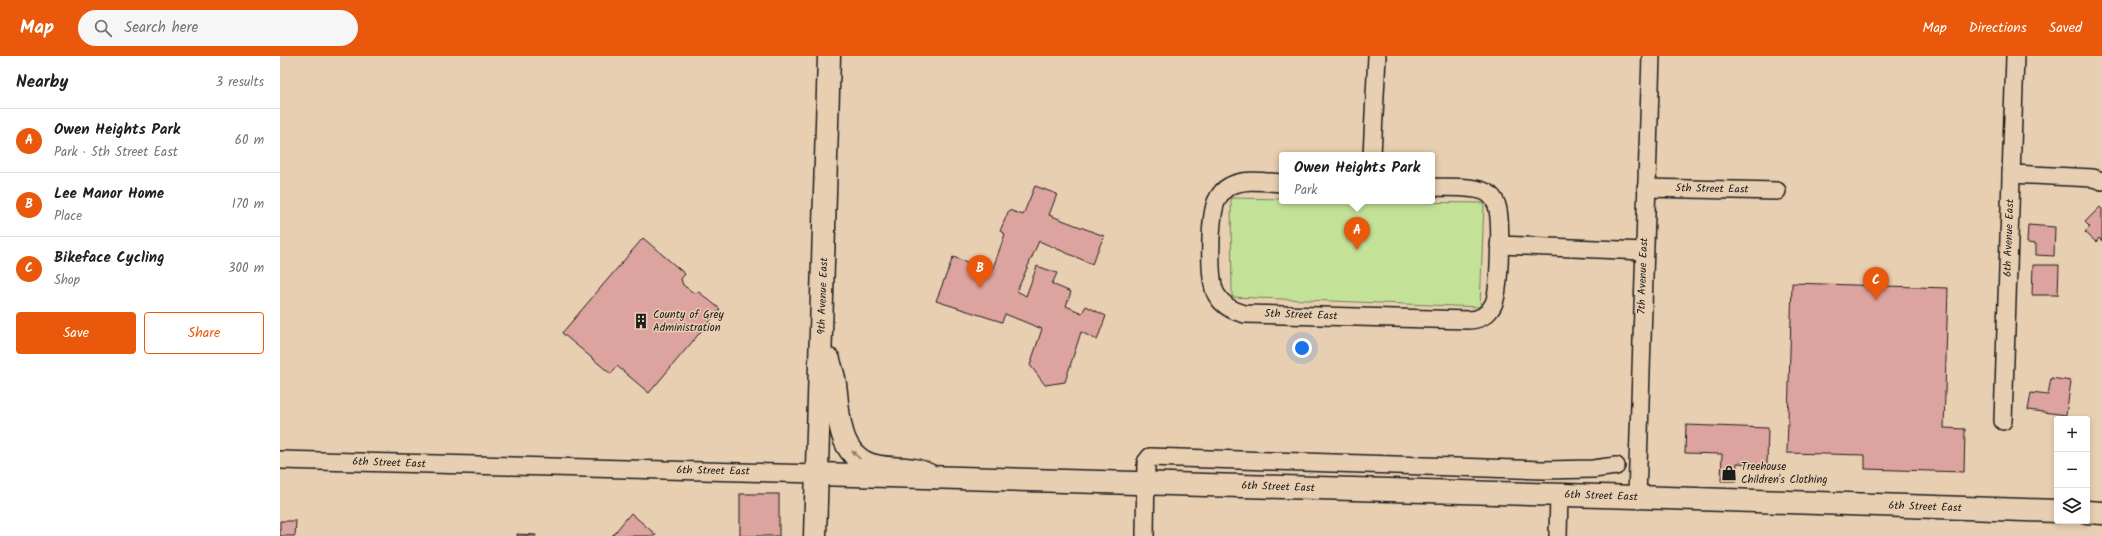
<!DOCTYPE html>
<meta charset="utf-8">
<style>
:root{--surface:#fff;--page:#f6f6f6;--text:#202124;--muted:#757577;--line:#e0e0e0;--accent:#ea580c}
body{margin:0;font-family:Kalam,sans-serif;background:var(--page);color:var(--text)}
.controls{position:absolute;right:12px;bottom:12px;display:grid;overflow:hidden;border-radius:4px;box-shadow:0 2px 6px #0003}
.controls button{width:36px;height:36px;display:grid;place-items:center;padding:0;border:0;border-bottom:1px solid var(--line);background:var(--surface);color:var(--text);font:20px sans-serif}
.you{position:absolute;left:1022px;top:292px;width:14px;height:14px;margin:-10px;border:3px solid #fff;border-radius:50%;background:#1a73e8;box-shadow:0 0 0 6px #1a73e833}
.badge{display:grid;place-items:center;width:26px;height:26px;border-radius:50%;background:var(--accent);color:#fff;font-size:13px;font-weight:700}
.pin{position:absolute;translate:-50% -33px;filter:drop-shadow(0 1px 2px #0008)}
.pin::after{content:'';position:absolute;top:21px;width:14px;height:12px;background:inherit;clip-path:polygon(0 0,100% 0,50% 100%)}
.popup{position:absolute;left:999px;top:96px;width:156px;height:52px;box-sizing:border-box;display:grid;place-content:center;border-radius:4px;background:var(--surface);filter:drop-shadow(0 1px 3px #0005);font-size:13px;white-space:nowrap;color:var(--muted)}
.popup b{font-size:15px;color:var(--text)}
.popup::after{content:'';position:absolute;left:50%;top:100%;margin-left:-8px;border:8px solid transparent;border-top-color:var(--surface)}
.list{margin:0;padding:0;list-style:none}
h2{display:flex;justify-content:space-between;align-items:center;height:52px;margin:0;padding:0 16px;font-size:17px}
h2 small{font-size:13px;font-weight:400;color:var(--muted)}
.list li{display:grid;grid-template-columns:26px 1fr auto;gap:12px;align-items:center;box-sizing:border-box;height:64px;padding:0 16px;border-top:1px solid var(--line)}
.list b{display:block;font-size:15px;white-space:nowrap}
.list p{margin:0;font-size:13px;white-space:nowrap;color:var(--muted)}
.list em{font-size:13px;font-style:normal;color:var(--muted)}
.actions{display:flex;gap:8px;padding:12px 16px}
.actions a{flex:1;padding:9px 0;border:1px solid var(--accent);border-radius:4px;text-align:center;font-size:14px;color:var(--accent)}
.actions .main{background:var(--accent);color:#fff}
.icon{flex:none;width:22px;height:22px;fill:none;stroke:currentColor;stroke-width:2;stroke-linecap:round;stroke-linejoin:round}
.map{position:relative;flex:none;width:1822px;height:480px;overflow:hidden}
header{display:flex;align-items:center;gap:24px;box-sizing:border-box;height:56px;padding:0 20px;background:var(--accent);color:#fff}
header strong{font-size:19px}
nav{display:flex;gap:22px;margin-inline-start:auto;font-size:14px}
.search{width:280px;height:36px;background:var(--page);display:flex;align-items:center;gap:10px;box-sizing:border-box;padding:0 14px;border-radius:22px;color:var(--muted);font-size:15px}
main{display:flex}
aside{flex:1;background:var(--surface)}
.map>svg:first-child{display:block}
.green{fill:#c4e198;stroke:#707e5a}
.building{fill:#dda39f;stroke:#1c1c1c}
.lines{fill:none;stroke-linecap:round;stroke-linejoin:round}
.minor-casing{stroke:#1c1c1c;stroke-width:20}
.major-casing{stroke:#1c1c1c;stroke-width:25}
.highway-casing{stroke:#1c1c1c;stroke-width:25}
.minor{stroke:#e9cfb1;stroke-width:17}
.major{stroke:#e9cfb1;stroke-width:22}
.highway{stroke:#e9cfb1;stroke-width:22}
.oneway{fill:#8d7e6e}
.labels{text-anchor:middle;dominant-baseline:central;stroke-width:3;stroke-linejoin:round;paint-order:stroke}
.street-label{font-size:11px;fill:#1c1c1c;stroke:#e9cfb1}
.poi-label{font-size:11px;fill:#1c1c1c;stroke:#e9cfb1;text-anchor:start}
</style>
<header>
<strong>Map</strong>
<div class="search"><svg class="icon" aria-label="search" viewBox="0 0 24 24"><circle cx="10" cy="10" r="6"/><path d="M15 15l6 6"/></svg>Search here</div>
<nav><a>Map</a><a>Directions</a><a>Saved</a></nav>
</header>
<main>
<aside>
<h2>Nearby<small>3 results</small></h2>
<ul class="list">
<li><span class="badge">A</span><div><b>Owen Heights Park</b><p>Park · 5th Street East</p></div><em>60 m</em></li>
<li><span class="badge">B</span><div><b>Lee Manor Home</b><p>Place</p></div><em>170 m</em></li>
<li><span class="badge">C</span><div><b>Bikeface Cycling</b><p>Shop</p></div><em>300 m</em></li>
</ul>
<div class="actions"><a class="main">Save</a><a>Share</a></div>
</aside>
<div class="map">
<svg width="1822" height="480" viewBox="0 0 1822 480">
<rect width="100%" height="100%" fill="#e9cfb1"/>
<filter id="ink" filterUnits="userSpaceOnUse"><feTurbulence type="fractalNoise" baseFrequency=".025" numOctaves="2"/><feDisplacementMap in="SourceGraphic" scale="8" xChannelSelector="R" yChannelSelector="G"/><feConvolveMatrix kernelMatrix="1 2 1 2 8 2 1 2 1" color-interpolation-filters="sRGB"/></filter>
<g filter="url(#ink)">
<polygon class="green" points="951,142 1002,143 1002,145 1204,147 1200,251 952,241"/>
<g class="building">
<polygon points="755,130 777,138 769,159 824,180 812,208 759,185 737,235 746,240 757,210 777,217 772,228 791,236 786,250 802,257 806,250 826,260 817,284 801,276 785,326 765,329 750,309 762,273 725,258 722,266 656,245 673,201 712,215 725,178 720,175 729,154 743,159"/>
<polygon points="1820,151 1822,153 1822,185 1819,182 1816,186 1805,176 1810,171 1805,166"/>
<polygon points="1748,169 1775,171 1774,200 1756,199 1756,188 1747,187"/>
<polygon points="363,182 405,218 401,223 403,229 414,237 419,236 440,253 369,337 337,310 331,318 282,277"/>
<polygon points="1753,209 1779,209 1778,239 1752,239"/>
<polygon points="1512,227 1668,232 1664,372 1685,373 1684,416 1585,413 1585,399 1507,397"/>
<polygon points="1771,322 1791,325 1786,359 1748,354 1751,337 1768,339"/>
<polygon points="1406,369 1488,372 1487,409 1457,407 1456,425 1441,425 1442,398 1405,397"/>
<rect x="460" y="438" width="39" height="42"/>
<polygon points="351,457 376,479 374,480 332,480"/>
<polygon points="0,465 16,465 15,480 0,480"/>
<polygon points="237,478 256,479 256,480 237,480"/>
</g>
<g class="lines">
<defs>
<g id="minor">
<polyline points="1092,99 1097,0"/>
<polyline points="1731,118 1813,122 1822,125"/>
<path d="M1002,127c-16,-1 -37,-5 -52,3 -6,3 -11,9 -14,16 -6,16 -8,77 0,92 6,11 16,17 29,20l223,6c11,0 20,-5 25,-15 7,-12 8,-79 5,-95 -1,-6 -4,-12 -9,-16 -11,-9 -42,-6 -57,-7"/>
<polyline points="1366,132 1497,135"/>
<polyline points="1219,189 1364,195"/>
<polyline points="1723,365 1735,0"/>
<polyline points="0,404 537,418"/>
<polyline points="1357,441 1371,0"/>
<polyline points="865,480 866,406 870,401 1264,414 1313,413 1336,410"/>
<polyline points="1278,480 1279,439"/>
</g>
<g id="major">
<polyline points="537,418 1357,441 1777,455"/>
<polyline points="1807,456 1822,457"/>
</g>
<g id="highway">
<path d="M549,304c2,8 5,16 6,24 4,30 2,73 40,82 20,5 38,-1 57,11"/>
<polyline points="535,480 549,0"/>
</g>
</defs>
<use href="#minor" class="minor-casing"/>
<use href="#major" class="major-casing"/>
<use href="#highway" class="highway-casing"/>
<use href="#minor" class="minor"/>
<use href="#major" class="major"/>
<use href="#highway" class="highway"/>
</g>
<defs><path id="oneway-solid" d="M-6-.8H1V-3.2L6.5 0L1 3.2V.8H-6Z"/></defs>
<use class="oneway" href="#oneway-solid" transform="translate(576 399) rotate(-136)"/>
</g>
<defs>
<symbol id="building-bare" viewBox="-9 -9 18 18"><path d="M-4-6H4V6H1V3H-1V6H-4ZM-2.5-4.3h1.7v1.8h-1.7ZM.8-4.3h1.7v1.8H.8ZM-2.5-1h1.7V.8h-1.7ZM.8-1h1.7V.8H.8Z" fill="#1c1c1c" stroke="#e9cfb1" stroke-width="2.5" paint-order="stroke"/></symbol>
<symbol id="shop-bare" viewBox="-9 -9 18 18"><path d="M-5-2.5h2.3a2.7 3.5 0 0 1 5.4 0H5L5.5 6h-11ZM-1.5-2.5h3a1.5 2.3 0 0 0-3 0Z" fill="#1c1c1c" stroke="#e9cfb1" stroke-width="2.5" paint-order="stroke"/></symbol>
</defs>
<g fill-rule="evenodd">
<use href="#building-bare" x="350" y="254" width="22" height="22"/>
<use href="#shop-bare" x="1438" y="406" width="22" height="22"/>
</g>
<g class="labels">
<g class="street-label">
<text transform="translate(1432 133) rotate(1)">5th Street East</text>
<text transform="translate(1729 182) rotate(-88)">6th Avenue East</text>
<text transform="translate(1363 220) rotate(-88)">7th Avenue East</text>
<text transform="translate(543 240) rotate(-88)">9th Avenue East</text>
<text transform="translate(1021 259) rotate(2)">5th Street East</text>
<text transform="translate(109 407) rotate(2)">6th Street East</text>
<text transform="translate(433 415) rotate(1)">6th Street East</text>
<text transform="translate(998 431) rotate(2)">6th Street East</text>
<text transform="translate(1321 440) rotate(2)">6th Street East</text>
<text transform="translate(1645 451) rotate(2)">6th Street East</text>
</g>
<g class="poi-label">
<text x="373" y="259">County of Grey<tspan x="373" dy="13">Administration</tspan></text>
<text x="1461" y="411">Treehouse<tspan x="1461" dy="13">Children's Clothing</tspan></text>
</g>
</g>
</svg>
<div class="controls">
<button>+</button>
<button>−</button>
<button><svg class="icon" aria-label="layers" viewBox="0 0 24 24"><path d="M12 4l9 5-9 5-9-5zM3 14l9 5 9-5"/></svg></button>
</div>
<div class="you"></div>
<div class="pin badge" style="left:1077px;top:194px">A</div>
<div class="popup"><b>Owen Heights Park</b>Park</div>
<div class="pin badge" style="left:700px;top:232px">B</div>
<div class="pin badge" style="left:1596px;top:244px">C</div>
</div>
</main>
